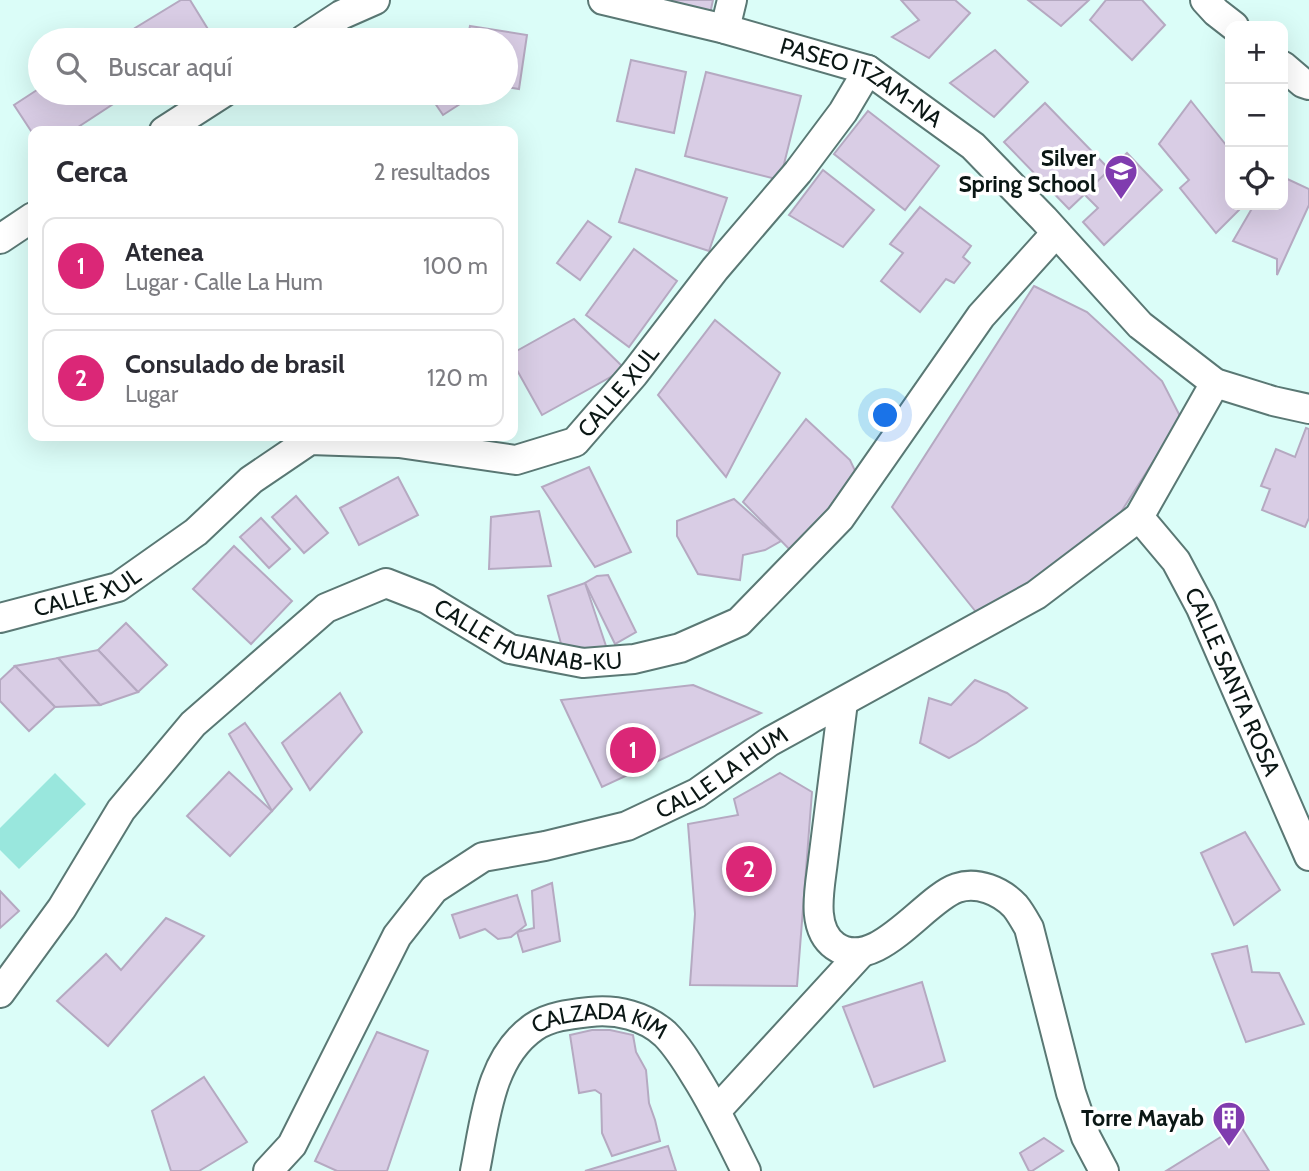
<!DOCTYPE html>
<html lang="es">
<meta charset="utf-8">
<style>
:root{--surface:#fff;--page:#f2f2f3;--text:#2b2b33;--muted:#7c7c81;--line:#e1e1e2;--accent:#db2777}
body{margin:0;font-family:Cabin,sans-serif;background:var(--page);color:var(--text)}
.controls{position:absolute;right:21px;top:21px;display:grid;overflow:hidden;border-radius:14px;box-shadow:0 7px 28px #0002}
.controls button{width:63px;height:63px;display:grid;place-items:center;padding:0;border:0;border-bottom:2px solid var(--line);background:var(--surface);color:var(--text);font:35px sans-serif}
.you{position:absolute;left:886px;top:416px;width:24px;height:24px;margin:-18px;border:5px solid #fff;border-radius:50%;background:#1a73e8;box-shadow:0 0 0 10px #1a73e833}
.badge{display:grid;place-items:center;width:46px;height:46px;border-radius:50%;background:var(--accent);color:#fff;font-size:23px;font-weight:700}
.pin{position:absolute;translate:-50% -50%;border:4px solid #fff;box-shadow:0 2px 7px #0006}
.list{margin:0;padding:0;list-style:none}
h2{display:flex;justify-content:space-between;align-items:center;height:91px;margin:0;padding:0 28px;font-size:30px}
h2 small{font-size:23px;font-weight:400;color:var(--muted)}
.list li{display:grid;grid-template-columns:46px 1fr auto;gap:21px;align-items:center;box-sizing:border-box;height:98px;margin:0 14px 14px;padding:0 14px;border:2px solid var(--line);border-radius:14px}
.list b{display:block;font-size:26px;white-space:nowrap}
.list p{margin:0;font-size:23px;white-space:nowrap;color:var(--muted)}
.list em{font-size:23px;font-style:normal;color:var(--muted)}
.icon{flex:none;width:38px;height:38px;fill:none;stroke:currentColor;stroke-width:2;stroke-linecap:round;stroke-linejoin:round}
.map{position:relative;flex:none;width:1309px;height:1171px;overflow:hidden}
.search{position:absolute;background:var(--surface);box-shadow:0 7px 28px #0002;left:28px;top:28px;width:490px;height:77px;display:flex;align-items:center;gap:18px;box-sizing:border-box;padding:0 24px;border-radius:38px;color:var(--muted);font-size:26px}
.panel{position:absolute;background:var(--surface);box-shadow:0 7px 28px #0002;left:28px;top:126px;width:490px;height:315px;border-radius:14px}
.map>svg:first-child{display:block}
.green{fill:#99e7dd}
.building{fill:#d9cde5;stroke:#b5a9c1;stroke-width:2}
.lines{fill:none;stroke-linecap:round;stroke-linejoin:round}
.minor-casing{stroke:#5a7874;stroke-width:32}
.minor{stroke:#fff;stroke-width:28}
.labels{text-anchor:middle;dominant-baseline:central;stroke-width:7;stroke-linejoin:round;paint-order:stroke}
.street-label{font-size:23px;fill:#0b1715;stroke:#fff}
.poi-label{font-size:23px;font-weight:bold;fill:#0b1715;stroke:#fff;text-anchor:end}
</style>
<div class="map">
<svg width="1309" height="1171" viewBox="0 0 1309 1171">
<rect width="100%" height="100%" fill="#dbfdf8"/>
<polygon class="green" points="55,773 86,804 19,869 0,850 0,828"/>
<g class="building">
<polygon points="181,0 190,0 214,39 211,40 143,40 135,28"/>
<polygon points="650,0 713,0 710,14"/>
<polygon points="901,0 955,0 970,13 929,58 892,37 919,20"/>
<polygon points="1028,0 1089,0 1061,26"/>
<polygon points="1106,0 1142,0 1165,25 1132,60 1090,20"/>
<polygon points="470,26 527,35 519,89 506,87 506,40 467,40"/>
<polygon points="995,50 1028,82 994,117 950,83"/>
<polygon points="631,60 686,72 674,133 617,121"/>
<polygon points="706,72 801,96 780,180 685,156"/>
<polygon points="40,88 40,93 130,93 72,131 33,131 33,134 14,105"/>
<polygon points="428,93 477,93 443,115"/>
<polygon points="1191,101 1230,150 1230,205 1244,205 1216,233 1180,188 1189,180 1159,144"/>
<polygon points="1045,103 1110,170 1069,209 1004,142"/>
<polygon points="868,111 939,166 905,210 834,154"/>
<polygon points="1127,153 1162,190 1104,245 1083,222 1098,208 1084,194"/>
<polygon points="636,169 727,198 709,251 619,222"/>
<polygon points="823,170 874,210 843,247 789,215"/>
<polygon points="1283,177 1309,189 1309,205 1277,275 1277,259 1233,241 1254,205 1283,205"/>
<polygon points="920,207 971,246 963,257 970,263 954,283 946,279 920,312 881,281 903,253 890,244"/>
<polygon points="588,221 611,237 580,280 557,263"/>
<polygon points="634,249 677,281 629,347 586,315"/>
<polygon points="1034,286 1087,312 1162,381 1181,418 1114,523 980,617 892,507"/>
<polygon points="574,319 625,369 542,415 513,363 513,353"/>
<polygon points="715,320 780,373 726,477 658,395"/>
<polygon points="806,419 850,460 858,477 796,556 743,502"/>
<polygon points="1306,428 1309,429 1309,518 1305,527 1262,510 1270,489 1261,486 1276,449 1295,457"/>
<polygon points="589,467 631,552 595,567 542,487"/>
<polygon points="398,477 418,515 359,545 340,508"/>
<polygon points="296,496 328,533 304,553 272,517"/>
<polygon points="734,499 781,541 765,550 743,555 740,580 698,574 677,536 677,521"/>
<polygon points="539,511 551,566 489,569 491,517"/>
<polygon points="261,518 290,549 269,568 240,537"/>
<polygon points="234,546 292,601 251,644 193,589"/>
<polygon points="608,575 636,632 615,644 585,583 597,576"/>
<polygon points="585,583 607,649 563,651 548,596"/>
<polygon points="126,623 167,665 138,692 98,650"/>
<polygon points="98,650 138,692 100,705 58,658"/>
<polygon points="58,658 100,705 55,707 15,666"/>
<polygon points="15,666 55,707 29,731 0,701 0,680"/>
<polygon points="975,680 1007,693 1027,708 976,743 949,758 920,743 929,698 951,705"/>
<polygon points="693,685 761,713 602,787 561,700"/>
<polygon points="340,693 362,732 310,790 282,743"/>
<polygon points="245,723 292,789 272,811 229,734"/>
<polygon points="229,772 272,811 230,856 187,816"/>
<polygon points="780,773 812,792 797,986 690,985 695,914 688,824 738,815 734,799"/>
<polygon points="1245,832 1280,890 1234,925 1201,853"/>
<polygon points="552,883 560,941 523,952 517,932 534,928 532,891"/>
<polygon points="0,891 19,911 0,928"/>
<polygon points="517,895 526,925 511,937 498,939 485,929 460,938 452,915"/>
<polygon points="166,918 204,936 108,1046 57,1001 106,954 121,970"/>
<polygon points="1247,946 1252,972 1279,973 1304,1024 1246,1042 1212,954"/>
<polygon points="922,982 945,1061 874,1087 843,1007"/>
<polygon points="592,1030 610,1030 633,1035 636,1052 646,1070 649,1103 655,1120 660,1141 612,1156 602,1133 601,1094 595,1090 579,1093 570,1035"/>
<polygon points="377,1032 428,1051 387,1171 337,1171 315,1161"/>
<polygon points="204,1077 247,1142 199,1171 171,1171 152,1111"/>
<polygon points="1240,1125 1269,1171 1166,1171"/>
<polygon points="1044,1138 1063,1151 1032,1171 1029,1171 1020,1153"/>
<polygon points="668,1146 676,1171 585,1171"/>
</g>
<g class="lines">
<defs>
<g id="minor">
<path id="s1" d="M603,0l122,29 143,41 105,76 71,73 96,106 75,58 58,18 36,8"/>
<polyline points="1205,0 1216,12 1234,26"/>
<polyline points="725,29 732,0"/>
<polyline points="303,40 341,15 375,0"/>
<polyline points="1283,66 1303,83 1309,85"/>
<polyline points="164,131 223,93"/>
<polyline points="0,239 33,217"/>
<path id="s2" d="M1139,517l37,44 25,47 108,248"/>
<path id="s3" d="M0,618l118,-31 78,-55 55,-52 59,-40 89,3 117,17 59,-18 59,-68 81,-105 83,-97 45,-60 25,-42"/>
<path d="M843,702c-7,53 -13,106 -20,159 -3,27 -13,67 12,85 40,29 89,-47 122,-58 20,-7 44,3 58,18 5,6 10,15 14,22l42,165 15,44 18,34"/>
<path id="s4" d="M0,993l62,-85 59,-98 72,-86 133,-116 60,-25 41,16 83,50 73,14 51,-4 46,-11 59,-26 101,-104 141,-202 75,-83"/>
<polyline points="717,1110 861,953"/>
<path id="s5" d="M268,1171l24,-26 105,-209 37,-47 49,-32 62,-11 82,-20 70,-33 72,-51 267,-147 103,-78 76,-134"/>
<path id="s6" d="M475,1171c10,-49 14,-113 59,-144 16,-11 38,-13 56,-15 27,-3 55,4 75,22 13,13 22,28 31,43 19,30 34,62 50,94"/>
</g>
</defs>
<use href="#minor" class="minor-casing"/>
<use href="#minor" class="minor"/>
</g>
<defs>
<symbol id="school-pin" viewBox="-11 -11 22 30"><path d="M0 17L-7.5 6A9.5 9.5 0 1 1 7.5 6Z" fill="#803caf" stroke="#fff"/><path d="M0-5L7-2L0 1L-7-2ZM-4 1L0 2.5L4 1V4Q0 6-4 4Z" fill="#fff"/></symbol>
<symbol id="building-pin" viewBox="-11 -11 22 30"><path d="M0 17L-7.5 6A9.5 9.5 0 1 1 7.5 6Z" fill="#803caf" stroke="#fff"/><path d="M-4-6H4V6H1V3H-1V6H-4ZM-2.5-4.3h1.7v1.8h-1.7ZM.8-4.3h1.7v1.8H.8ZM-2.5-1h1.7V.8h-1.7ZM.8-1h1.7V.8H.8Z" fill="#fff"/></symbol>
</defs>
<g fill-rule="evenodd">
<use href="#school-pin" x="1102" y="152" width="38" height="52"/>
<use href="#building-pin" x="1210" y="1099" width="38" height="52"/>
</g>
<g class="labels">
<g class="street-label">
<text stroke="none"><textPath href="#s1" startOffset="273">PASEO ITZAM-NA</textPath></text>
<text stroke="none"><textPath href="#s3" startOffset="700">CALLE XUL</textPath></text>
<text stroke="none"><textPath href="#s3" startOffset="91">CALLE XUL</textPath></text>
<text stroke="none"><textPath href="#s4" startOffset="728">CALLE HUANAB-KU</textPath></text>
<text stroke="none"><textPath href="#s2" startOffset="191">CALLE SANTA ROSA</textPath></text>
<text stroke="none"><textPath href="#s5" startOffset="644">CALLE LA HUM</textPath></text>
<text stroke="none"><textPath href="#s6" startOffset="229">CALZADA KIM</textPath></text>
</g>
<g class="poi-label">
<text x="1096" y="158">Silver<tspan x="1096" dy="26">Spring School</tspan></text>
<text x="1204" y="1118">Torre Mayab</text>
</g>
</g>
</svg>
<div class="controls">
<button>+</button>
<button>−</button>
<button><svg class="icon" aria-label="locate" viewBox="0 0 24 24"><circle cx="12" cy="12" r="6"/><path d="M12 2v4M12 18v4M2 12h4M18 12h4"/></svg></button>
</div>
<div class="you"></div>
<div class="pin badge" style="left:633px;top:750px">1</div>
<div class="pin badge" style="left:749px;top:869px">2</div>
<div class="search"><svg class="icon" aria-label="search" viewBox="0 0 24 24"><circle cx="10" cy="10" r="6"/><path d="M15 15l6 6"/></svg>Buscar aquí</div>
<section class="panel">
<h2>Cerca<small>2 resultados</small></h2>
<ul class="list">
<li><span class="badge">1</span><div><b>Atenea</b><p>Lugar · Calle La Hum</p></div><em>100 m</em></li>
<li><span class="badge">2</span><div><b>Consulado de brasil</b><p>Lugar</p></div><em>120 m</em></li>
</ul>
</section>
</div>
